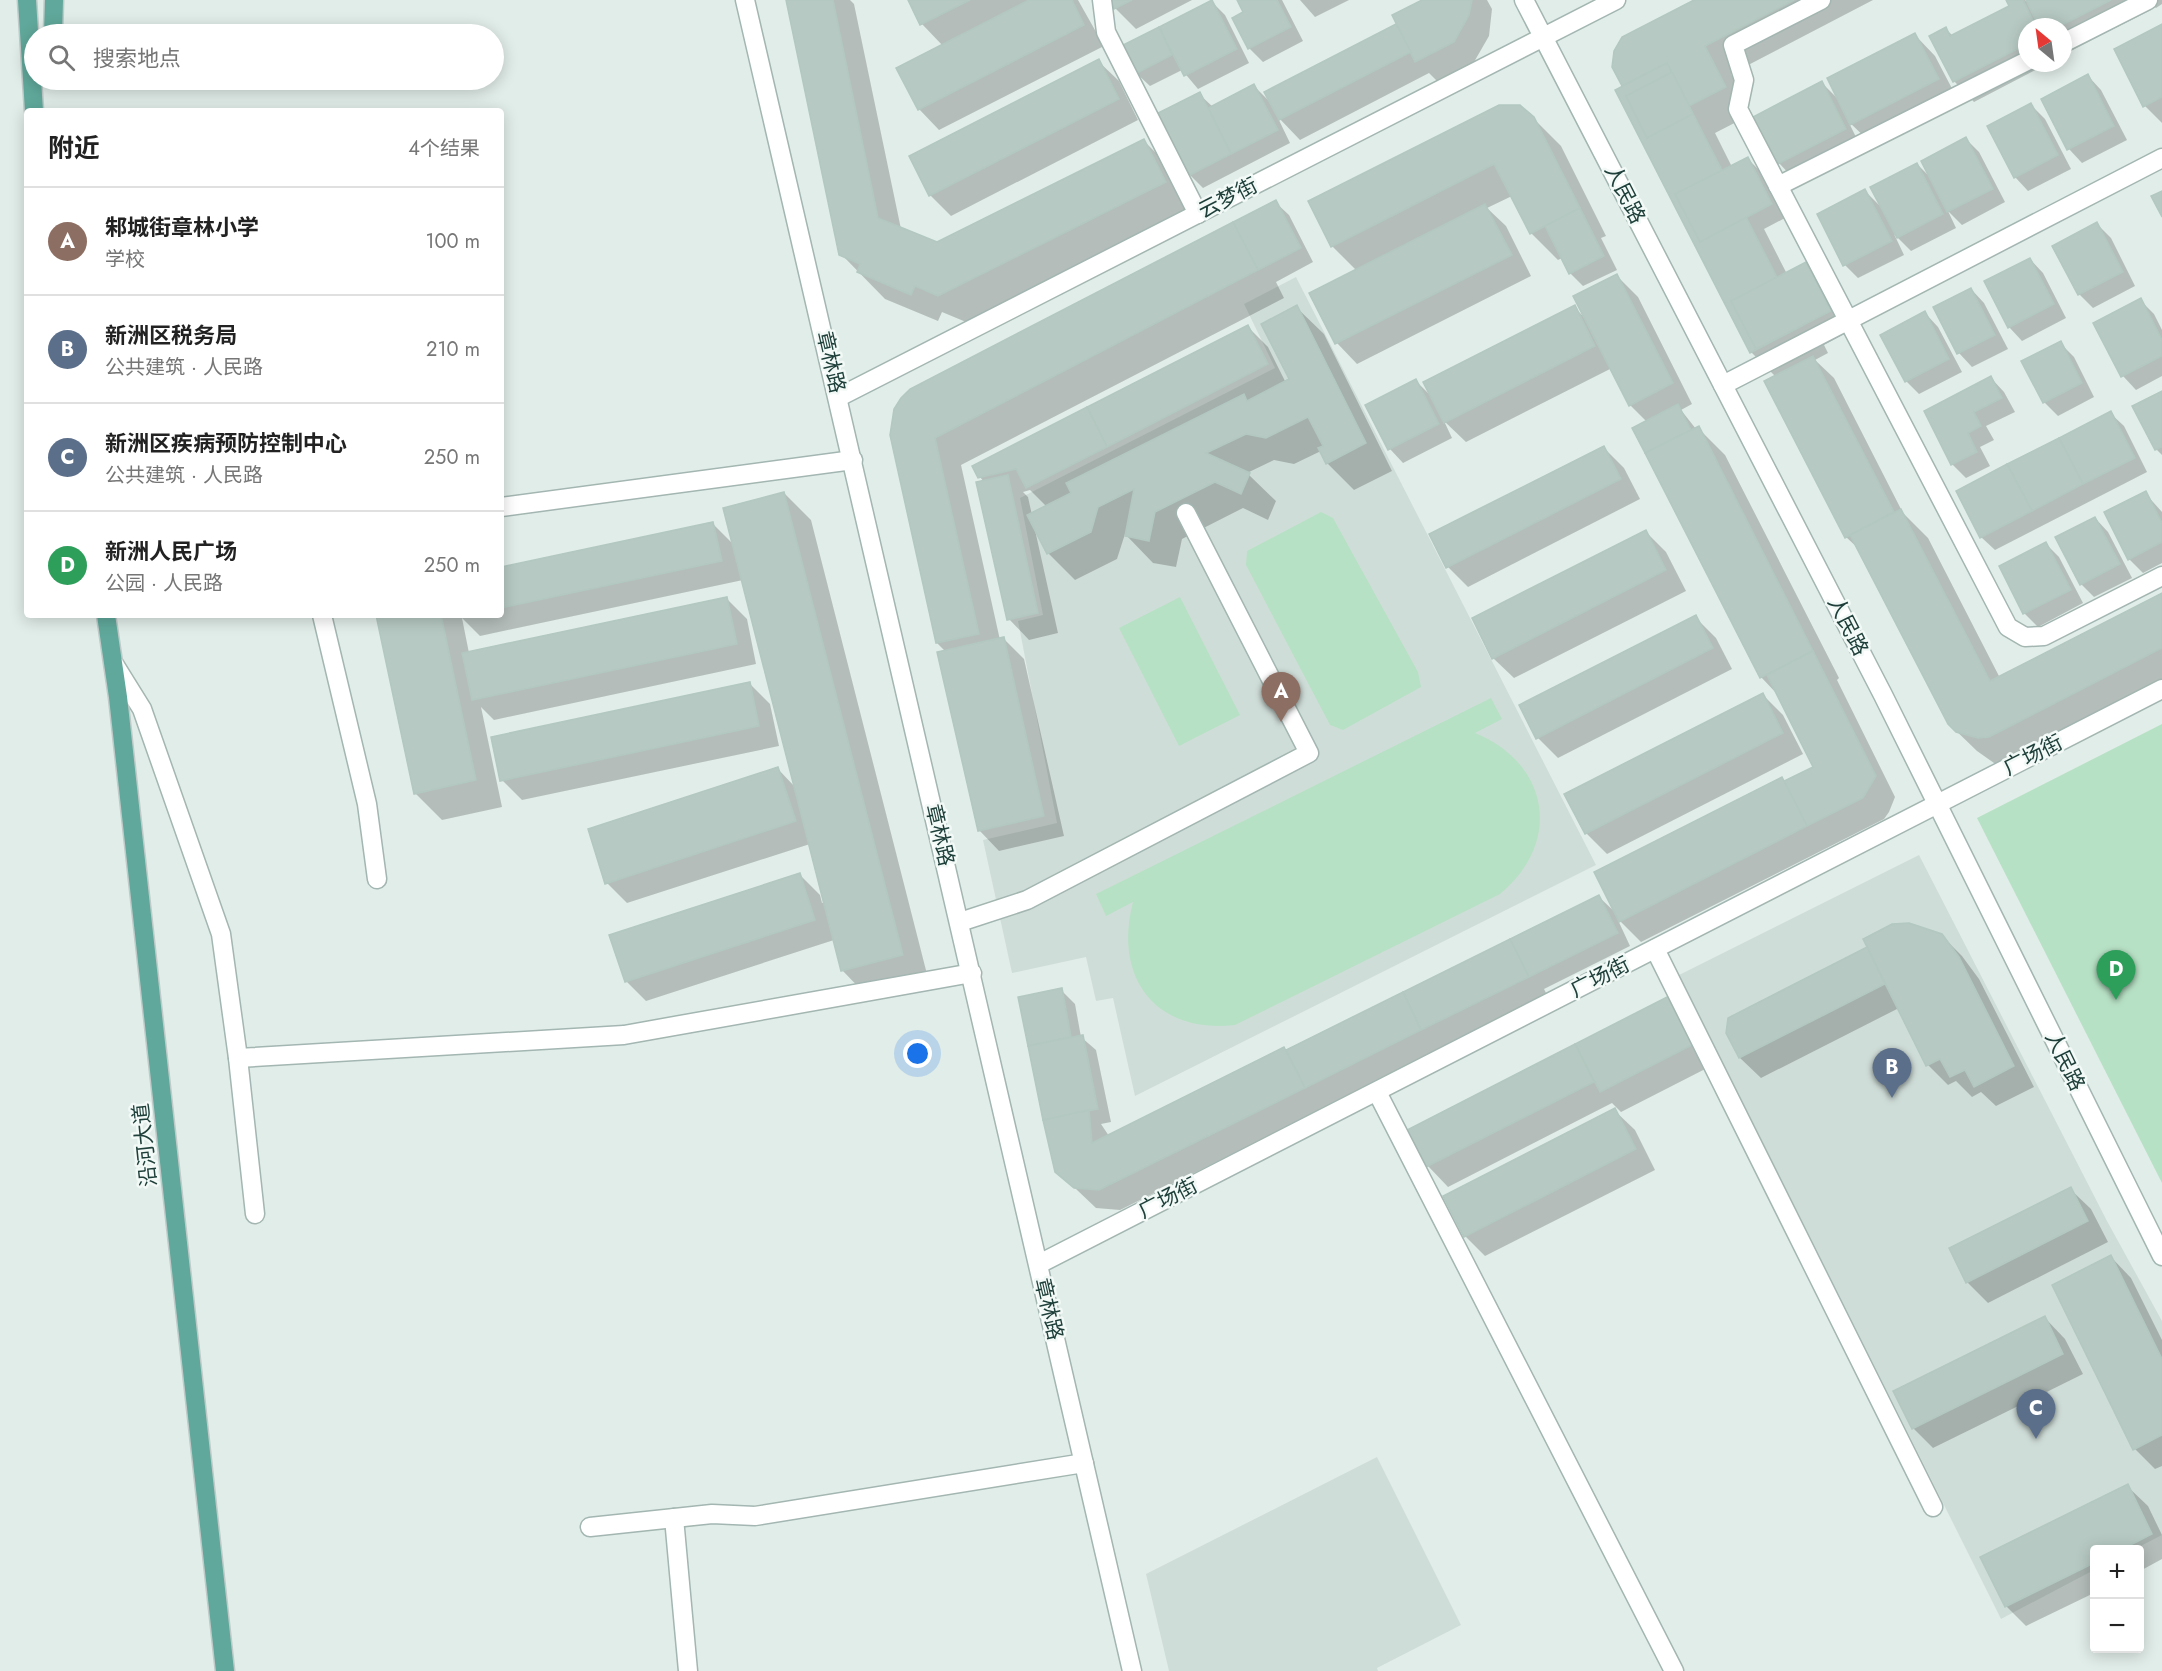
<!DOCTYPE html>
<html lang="zh">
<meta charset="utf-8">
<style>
:root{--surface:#fff;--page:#f2f2f2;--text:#222;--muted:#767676;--line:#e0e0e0;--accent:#0b8043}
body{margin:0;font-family:Jost,"Noto Sans SC",sans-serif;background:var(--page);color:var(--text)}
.controls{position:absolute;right:18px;bottom:18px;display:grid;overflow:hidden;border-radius:6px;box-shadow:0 3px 15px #0003}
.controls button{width:54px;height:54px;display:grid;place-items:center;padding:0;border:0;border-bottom:2px solid var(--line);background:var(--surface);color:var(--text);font:30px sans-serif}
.compass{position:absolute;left:2018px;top:18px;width:54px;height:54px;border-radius:50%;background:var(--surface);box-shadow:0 3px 15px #0003;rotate:331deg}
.you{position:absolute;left:918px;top:1054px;width:21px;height:21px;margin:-15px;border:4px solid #fff;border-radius:50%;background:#1a73e8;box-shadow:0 0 0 9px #1a73e833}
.badge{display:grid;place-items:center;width:39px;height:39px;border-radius:50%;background:var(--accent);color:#fff;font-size:20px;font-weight:700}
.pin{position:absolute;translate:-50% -50px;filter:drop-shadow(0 2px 3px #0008)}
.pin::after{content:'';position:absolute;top:32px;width:21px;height:18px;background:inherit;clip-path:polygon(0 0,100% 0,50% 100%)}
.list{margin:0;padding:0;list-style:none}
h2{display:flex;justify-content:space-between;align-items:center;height:78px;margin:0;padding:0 24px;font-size:26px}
h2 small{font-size:20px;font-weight:400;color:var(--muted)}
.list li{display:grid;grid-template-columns:39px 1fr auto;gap:18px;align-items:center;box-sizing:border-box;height:108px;padding:0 24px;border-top:2px solid var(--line)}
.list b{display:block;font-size:22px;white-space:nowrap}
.list p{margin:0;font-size:20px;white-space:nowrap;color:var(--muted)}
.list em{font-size:20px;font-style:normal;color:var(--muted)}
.icon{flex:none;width:33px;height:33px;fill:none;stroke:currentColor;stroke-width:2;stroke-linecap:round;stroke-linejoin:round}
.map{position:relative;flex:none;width:2162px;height:1671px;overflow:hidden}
.search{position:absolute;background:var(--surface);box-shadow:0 3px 15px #0003;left:24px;top:24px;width:480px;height:66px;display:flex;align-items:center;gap:15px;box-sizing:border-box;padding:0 21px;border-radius:33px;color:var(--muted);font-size:22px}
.panel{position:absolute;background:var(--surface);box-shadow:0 3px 15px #0003;left:24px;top:108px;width:480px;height:510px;border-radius:6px}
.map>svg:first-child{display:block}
.built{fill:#cfddd8}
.green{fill:#b7e1c5}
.shadow{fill:#0003;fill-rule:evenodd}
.building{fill:#b6c9c2;stroke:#b2c8c0;stroke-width:1.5}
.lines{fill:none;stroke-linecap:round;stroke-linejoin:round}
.minor-casing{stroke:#a3b6b1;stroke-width:21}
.major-casing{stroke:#c0cac8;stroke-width:21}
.minor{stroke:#fff;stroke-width:18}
.major{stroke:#60a89b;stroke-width:18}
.labels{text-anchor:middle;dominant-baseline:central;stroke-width:5;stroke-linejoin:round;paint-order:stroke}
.street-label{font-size:21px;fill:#1f403a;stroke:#f2f9f6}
</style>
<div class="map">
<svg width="2162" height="1671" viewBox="0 0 2162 1671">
<rect width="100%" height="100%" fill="#e1ede9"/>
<g class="built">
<polygon points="1296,277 1596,865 1135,1096 1113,998 1096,1001 1086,957 1012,973 983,840 1057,823 1018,621 1043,615 1020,498 1275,368 1244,304"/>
<polygon points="1919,855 2107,1221 2162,1321 2162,1535 2135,1549 2094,1550 2094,1570 2001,1619 1679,975"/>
<polygon points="1377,1457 1461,1625 1377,1668 1378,1671 1169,1671 1146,1574"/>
</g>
<g class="green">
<polygon points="1321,512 1333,518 1418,672 1421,687 1343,730 1330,725 1246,565 1247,551"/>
<polygon points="1180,597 1240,715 1179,746 1119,628"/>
<path d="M1491,698l11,21 -27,14c74,30 88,109 25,161l-265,131c-79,9 -122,-47 -102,-123l-27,14 -10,-22z"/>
<polygon points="2162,724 2162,1183 1977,818"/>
</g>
<g class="shadow">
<polygon points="788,0 850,0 854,4 901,229 937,244 1144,141 1171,168 1192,209 966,322 942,312 938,321 885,299 841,254"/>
<polygon points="909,0 1078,0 1104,46 939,130 919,109 943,46 922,24"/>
<polygon points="1111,0 1192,0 1136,29 1115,8"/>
<polygon points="1239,0 1282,0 1303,41 1263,62 1249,48 1234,18 1245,13"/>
<polygon points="1300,0 1349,0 1315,17"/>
<polygon points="1426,0 1487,0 1492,9 1489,36 1474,62 1437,81 1429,73 1300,140 1277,116 1290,143 1203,188 1190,175 1199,94 1213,107 1254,86 1271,103 1266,93 1398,25"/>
<polygon points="1697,0 1873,0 1731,74 1752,114 1715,133 1732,167 1748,159 1761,172 1785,218 1764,229 1787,274 1806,264 1826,285 1850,331 1824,345 1828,353 1815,360 1834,378 1903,513 1928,538 2000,678 2162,594 2162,689 2006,765 1994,763 1977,751 1949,724 1860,550 1846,537 1776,377 1751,352 1613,67"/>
<polygon points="2008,0 2025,0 2028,3 2027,0 2145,0 2151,10 2065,54 2063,27 2027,27 2027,63 2049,63 1974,102 1954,81 1946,29 1953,36 2011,6"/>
<polygon points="2148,0 2162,0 2162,4 2156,8"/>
<polygon points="1212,2 1225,15 1249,63 1198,89 1182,70 1150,86 1136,73 1123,47"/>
<polygon points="2162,25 2162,123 2145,106"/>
<polygon points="1915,35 1935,56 1958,100 1872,144 1848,121 1859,143 1792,177 1779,163 1822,83 1839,100"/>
<polygon points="1098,61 1119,81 1138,120 951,216 930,195"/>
<polygon points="2088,76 2101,90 2127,140 2082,163 2069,149 2043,99"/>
<polygon points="2031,105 2045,119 2071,169 2028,191 2015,177"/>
<polygon points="1533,118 1561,146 1606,236 1601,238 1617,270 1583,286 1570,273 1562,258 1558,260 1531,233 1512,196 1487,208 1506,226 1531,276 1357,364 1337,343 1311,294 1357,271 1332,246"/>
<polygon points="1966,139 1979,152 2005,202 1962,225 1948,211 1956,228 1911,251 1894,234 1904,255 1858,278 1845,265 1865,191 1882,208 1917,164 1931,178"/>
<polygon points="1275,202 1289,215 1313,262 1276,282 1284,298 961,465 1000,640 1004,639 1024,659 1064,836 999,851 979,830 946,652 937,643 891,435"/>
<polygon points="2097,224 2111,238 2135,286 2093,308 2079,294"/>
<polygon points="2030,259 2043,273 2066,318 2022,341 2009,327"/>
<polygon points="1617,276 1638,297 1692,404 1681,410 1696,429 1698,428 1725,455 1839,678 1837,680 1895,797 1889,812 1884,819 1641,942 1617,918 1630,946 1544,989 1548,997 1120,1210 1096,1208 1057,1171 1020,999 1061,990 1075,1004 1081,1037 1096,1050 1111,1122 1101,1124 1109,1136 1599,897 1616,913 1782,779 1786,782 1815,767 1778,695 1761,677 1634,429 1647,422 1630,405 1612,368 1466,442 1444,421 1452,438 1403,463 1390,449 1367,405 1416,381 1431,396 1574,307 1585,318"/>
<polygon points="1971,289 1984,303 2008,349 1972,367 1959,353 1935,308"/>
<polygon points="2140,300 2154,314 2162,330 2162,376 2136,390 2123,376"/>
<path d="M1296,307l28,27 68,137 -38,19 -27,-27 -6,-12 -27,13 -20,-4 -27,13 29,28 -8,19 -25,-12 -61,31 -6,28 -23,-4 -28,-29 -8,25 -42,21 -27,-27 -13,-23 23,103 -29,7 -20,-21 -25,-137 -4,-5 268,-150 20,20 18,36 5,-3zM1030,490l17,17 -15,8 -4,-18 -5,-5z"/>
<polygon points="1925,313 1938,327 1962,372 1919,394 1906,381"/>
<polygon points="2060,343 2074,357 2094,397 2058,416 2044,402"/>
<polygon points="1991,378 2004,392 2015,412 1986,426 1994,440 1980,447 1990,466 1966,478 1952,464 1926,412"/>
<polygon points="2162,393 2162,455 2156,449"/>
<polygon points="2110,413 2124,426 2147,472 1995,550 1981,537"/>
<polygon points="1603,447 1624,468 1640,499 1468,587 1448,567"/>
<polygon points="784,493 811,520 929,982 869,998 842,970 834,940 646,1001 626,981 799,874 820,895 822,903 825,902 810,844 627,903 607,883 778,769 795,787 743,580 480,636 462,618 469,653 726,598 747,619 756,664 494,720 481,707 502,807 442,820 415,793 377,615 501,615 501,569 713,524 733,544"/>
<polygon points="2145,493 2162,512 2162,563 2143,573 2129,559"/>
<polygon points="2095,518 2108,532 2132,578 2094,597 2081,584"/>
<polygon points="1646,532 1666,552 1686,591 1514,678 1493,658"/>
<polygon points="2046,544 2059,557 2083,603 2038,627 2024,613"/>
<polygon points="1695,617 1716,638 1732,669 1558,758 1538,738"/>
<polygon points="750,684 770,704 779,746 522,800 502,780"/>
<polygon points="1763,695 1783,715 1803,754 1607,854 1586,833"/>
<polygon points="1909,925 1941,935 1962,956 1979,979 2034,1087 1996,1106 1981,1092 1972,1097 1956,1081 1948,1085 1928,1065 1899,1008 1761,1078 1740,1058 1728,1033"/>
<polygon points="1671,997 1715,1064 1621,1112 1612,1103 1448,1187 1428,1166 1409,1131"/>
<polygon points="1614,1110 1635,1130 1655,1170 1485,1256 1465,1236"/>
<polygon points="2070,1189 2091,1209 2108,1242 1988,1303 1967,1282"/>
<polygon points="2111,1257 2131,1278 2162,1340 2162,1466 2155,1469 2135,1449"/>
<polygon points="2045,1318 2065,1339 2083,1374 1933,1448 1913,1428"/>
<polygon points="2127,1486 2148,1506 2162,1535 2162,1559 2140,1571 2140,1550 2094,1550 2094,1593 2026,1626 2006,1606"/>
</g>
<g class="building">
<polygon points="786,0 833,0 878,218 937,242 1144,139 1166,182 938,296 915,286 911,295 857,272 860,264 839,255"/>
<polygon points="908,0 970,0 920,25"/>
<polygon points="1029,0 1072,0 1084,25 918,110 896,68"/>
<polygon points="1109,0 1132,0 1114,9"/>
<polygon points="1212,0 1237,49 1184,76 1159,27"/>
<polygon points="1237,0 1277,0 1291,27 1248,49 1232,18 1243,12"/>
<polygon points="1422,0 1472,0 1469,15 1454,42 1415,62 1392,15"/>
<polygon points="1694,0 1794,0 1705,46 1726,87 1689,106 1667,63 1622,86 1612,67 1614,51 1622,37"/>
<polygon points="2006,0 2023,0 2036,27 2027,27 2027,44 1953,82 1929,36 1946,27 1950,36 2009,6"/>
<polygon points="2026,0 2111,0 2058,27 2039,27"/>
<polygon points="1396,24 1411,52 1279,120 1264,92"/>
<polygon points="2162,24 2162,97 2143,107 2114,49"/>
<polygon points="1159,27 1172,55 1135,74 1121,46"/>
<polygon points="1915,33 1939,79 1850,125 1827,78"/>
<polygon points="1099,59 1119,99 929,196 909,156"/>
<polygon points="1667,63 1802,326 1750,353 1615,90"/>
<polygon points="1672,72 1693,114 1647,138 1626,96"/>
<polygon points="2088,74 2114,126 2067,150 2041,99"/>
<polygon points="1822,81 1846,129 1778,164 1753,117"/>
<polygon points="1254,84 1278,130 1231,154 1208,108"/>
<polygon points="1200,92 1231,154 1188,176 1156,114"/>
<polygon points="2031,103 2058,155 2014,178 1987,126"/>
<polygon points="1499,105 1520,105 1534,117 1580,208 1530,234 1494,164 1331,247 1308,201"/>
<polygon points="1966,137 1993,189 1947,212 1921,161"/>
<polygon points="1748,157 1772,204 1700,242 1675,194"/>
<polygon points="1917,163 1943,214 1897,238 1870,187"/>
<polygon points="1865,189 1892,241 1843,266 1817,214"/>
<polygon points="2162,191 2162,217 2151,196"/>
<polygon points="1276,200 1301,248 1258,270 1233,222"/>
<polygon points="1485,204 1512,255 1335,344 1309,293"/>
<polygon points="1580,208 1604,256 1569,274 1545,226"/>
<polygon points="1233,222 1258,270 935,438 979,634 936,643 890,435 894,409 901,398 910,389"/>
<polygon points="2097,222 2123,272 2078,295 2052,246"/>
<polygon points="2030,258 2054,304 2008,328 1984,281"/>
<polygon points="1806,262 1831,311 1756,349 1731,301"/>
<polygon points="1617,274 1673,383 1629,406 1573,296"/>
<polygon points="1971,288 1995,335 1957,354 1933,307"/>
<polygon points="2141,298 2162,340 2162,356 2121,377 2093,323"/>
<polygon points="1297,305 1366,443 1326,464 1318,448 1323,446 1308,417 1266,438 1246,434 1206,453 1250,473 1241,494 1215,482 1155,512 1149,541 1125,536 1134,489 1098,507 1091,532 1047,554 1027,515 1071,493 1066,483 1244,394 1247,401 1289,379 1261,324"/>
<polygon points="1575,305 1595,346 1444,423 1423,382"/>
<polygon points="1925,311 1949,359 1905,382 1880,335"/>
<polygon points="1248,325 1268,364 1107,447 1087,407"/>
<polygon points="2061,341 2082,383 2043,403 2021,361"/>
<polygon points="1813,356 1894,512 1845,538 1764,381"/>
<polygon points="1991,376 2002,398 1974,412 1981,426 1968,433 1977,452 1951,465 1924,411"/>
<polygon points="1416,379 1439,424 1388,450 1365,405"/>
<polygon points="2162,391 2162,447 2155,450 2132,406"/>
<polygon points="1678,404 1691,430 1645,453 1632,428"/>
<polygon points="1087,407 1107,447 1026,488 1016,469 978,478 972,466"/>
<polygon points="2111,411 2135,458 2083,484 2059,438"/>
<polygon points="1699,426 1813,651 1760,678 1645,453"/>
<polygon points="2059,438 2083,484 2032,511 2007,464"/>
<polygon points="1604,446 1621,479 1446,568 1429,534"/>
<polygon points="2007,464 2032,511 1980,538 1956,491"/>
<polygon points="1008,475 1038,613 1007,620 976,482"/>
<polygon points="2146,491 2162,523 2162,542 2128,560 2104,512"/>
<polygon points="784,492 903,955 841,971 723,508"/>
<polygon points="1901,509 1990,681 2162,593 2162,648 1989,737 1978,738 1956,732 1948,724 1850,535"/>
<polygon points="2095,517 2120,564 2080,585 2055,537"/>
<polygon points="713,522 722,561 501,608 501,567"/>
<polygon points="1646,530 1666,570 1492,659 1472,618"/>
<polygon points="2046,542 2071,590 2023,614 1999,566"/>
<polygon points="727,597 737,644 472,700 462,653"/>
<polygon points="376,615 441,615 476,780 414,794"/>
<polygon points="1696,615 1713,648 1536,739 1519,705"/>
<polygon points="1004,637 1044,816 978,831 937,652"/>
<polygon points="1813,651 1876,776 1863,798 1807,826 1784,781 1813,767 1767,675"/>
<polygon points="750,682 759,726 500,781 491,737"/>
<polygon points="1763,693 1783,733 1585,834 1564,794"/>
<polygon points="778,767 796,821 605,884 588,829"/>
<polygon points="1782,777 1807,826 1619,922 1594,872"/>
<polygon points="800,873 815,920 625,982 609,935"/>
<polygon points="1599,895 1618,933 1529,977 1510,939"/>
<polygon points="1909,923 1942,934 1959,957 2014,1066 1974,1087 1965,1070 1950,1077 1940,1059 1926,1066 1863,939 1892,924"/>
<polygon points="1510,939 1529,977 1421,1030 1403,992"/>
<polygon points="1867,947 1885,984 1739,1058 1726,1033 1728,1018"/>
<polygon points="1062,988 1071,1037 1028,1046 1018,997"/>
<polygon points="1403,992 1421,1030 1305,1088 1286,1050"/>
<polygon points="1671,995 1696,1043 1600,1092 1575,1044"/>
<polygon points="1083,1035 1098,1109 1043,1120 1028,1046"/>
<polygon points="1575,1044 1594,1082 1426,1167 1407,1130"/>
<polygon points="1284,1047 1305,1088 1099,1190 1074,1188 1055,1172 1043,1120 1089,1110 1092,1143"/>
<polygon points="1615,1108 1636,1149 1464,1237 1443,1196"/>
<polygon points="2071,1187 2088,1221 1966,1283 1949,1248"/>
<polygon points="2111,1255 2162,1359 2162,1435 2133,1450 2052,1285"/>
<polygon points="2045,1316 2063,1354 1912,1429 1893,1391"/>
<polygon points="2128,1484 2152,1534 2121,1550 2094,1550 2094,1563 2005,1607 1980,1557"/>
</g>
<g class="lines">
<defs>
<g id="minor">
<polyline points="745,0 1132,1671"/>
<polyline points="1102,0 1106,32 1198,214"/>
<polyline points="1524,0 1883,695 2162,1256"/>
<polyline points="1821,0 1733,45 1744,80 1738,109 2008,627 2025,637 2044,636 2162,576"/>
<polyline points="2063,43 2148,0"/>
<polyline points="1778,186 2027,61"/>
<polyline points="1723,385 2162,158"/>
<polyline points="839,397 1616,0"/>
<polyline points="501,507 853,460"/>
<polyline points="322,615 367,804 377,879"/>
<polyline points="114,664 142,709 221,934 238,1058 255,1214"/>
<polyline points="960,922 1027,900 1309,753 1186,513"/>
<polyline points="1655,949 1933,1507"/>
<polyline points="238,1058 624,1035 972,973"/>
<polyline points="1377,1092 1674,1671"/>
<polyline points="1039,1264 2162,689"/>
<polyline points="674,1518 688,1671"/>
<polyline points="590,1527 712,1514 755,1516 1084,1463"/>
</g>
<g id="major">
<polyline points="27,0 34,111"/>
<polyline points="53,34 54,0"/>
<polyline points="106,615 118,697 225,1671"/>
</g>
</defs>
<use href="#minor" class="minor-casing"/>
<use href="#major" class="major-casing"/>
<use href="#minor" class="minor"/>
<use href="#major" class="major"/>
</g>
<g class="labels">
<g class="street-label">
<text transform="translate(1625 194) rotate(63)">人民路</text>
<text transform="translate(1228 198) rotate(-27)">云梦街</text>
<text transform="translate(831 362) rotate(77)">章林路</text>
<text transform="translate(1848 626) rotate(63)">人民路</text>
<text transform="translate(2033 755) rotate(-27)">广场街</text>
<text transform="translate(940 835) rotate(77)">章林路</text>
<text transform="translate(1600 977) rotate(-27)">广场街</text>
<text transform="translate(2065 1061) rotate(64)">人民路</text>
<text transform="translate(145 1145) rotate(-96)">沿河大道</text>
<text transform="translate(1168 1198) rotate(-27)">广场街</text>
<text transform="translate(1049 1309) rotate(77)">章林路</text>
</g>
</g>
</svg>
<div class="controls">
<button>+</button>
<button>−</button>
</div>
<svg class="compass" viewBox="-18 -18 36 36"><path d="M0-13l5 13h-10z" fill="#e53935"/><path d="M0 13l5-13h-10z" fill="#767676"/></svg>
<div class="you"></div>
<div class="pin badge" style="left:1281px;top:722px;background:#8d6e63">A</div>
<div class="pin badge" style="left:1892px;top:1098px;background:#5c6f8a">B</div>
<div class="pin badge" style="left:2036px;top:1439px;background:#5c6f8a">C</div>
<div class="pin badge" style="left:2116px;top:1000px;background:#2e9e5b">D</div>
<div class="search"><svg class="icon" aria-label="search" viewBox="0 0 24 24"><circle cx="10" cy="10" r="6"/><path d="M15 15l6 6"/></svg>搜索地点</div>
<section class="panel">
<h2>附近<small>4个结果</small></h2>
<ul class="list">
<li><span class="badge" style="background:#8d6e63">A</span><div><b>邾城街章林小学</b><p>学校</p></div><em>100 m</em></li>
<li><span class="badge" style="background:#5c6f8a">B</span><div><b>新洲区税务局</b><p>公共建筑 · 人民路</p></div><em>210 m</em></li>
<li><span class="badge" style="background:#5c6f8a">C</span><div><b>新洲区疾病预防控制中心</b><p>公共建筑 · 人民路</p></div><em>250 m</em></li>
<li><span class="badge" style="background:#2e9e5b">D</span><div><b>新洲人民广场</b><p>公园 · 人民路</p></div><em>250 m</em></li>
</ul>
</section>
</div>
